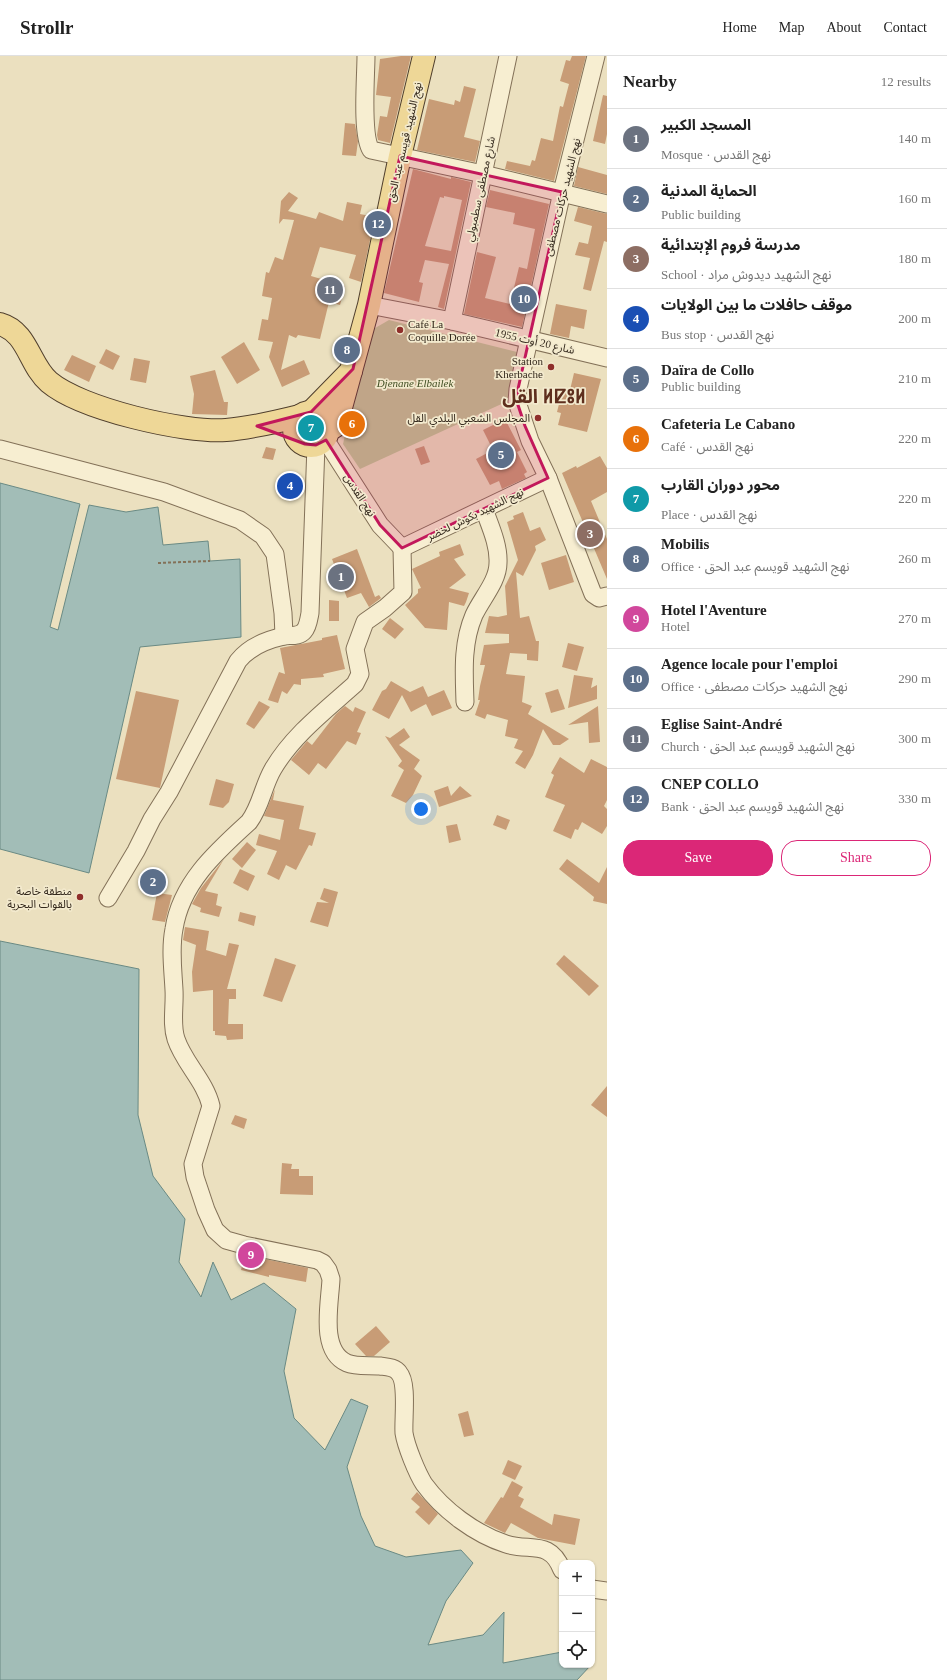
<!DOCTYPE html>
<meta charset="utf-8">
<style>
:root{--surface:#fff;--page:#f6f6f6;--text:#222;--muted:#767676;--line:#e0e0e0;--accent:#db2777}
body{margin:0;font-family:"Times New Roman","Noto Sans Arabic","Noto Sans Tifinagh",serif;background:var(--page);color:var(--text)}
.controls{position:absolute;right:12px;bottom:12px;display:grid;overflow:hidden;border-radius:8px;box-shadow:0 1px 3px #0004}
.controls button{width:36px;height:36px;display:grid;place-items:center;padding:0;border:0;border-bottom:1px solid var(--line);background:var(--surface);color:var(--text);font:20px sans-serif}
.you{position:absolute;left:421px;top:753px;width:14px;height:14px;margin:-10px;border:3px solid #fff;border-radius:50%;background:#1a73e8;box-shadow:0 0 0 6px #1a73e833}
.badge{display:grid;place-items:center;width:26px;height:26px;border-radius:50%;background:var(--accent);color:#fff;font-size:13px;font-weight:700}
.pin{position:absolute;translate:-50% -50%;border:2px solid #fff;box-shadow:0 1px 4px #0006}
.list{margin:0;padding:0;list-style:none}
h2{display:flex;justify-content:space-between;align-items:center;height:52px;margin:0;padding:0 16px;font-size:17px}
h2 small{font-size:13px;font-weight:400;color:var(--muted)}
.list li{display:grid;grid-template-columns:26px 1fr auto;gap:12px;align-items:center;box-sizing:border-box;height:60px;padding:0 16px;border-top:1px solid var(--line)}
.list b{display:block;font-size:15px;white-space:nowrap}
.list p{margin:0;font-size:13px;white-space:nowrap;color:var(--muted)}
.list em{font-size:13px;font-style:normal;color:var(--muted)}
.actions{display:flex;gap:8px;padding:12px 16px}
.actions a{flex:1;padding:9px 0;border:1px solid var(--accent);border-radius:16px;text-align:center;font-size:14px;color:var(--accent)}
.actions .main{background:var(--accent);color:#fff}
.icon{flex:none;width:22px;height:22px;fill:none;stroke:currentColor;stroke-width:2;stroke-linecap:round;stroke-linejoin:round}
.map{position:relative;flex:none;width:607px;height:1624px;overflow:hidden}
header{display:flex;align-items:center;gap:24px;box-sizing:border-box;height:56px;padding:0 20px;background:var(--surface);border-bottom:1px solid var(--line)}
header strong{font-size:19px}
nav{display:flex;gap:22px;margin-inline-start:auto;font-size:14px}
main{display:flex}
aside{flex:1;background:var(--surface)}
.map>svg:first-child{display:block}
.green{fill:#c0c894}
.water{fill:#a2bdb7;stroke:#6a8a84}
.building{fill:#c89c76;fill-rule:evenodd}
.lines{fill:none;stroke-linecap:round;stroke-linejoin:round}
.minor-casing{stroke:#837158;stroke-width:19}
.major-casing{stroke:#503f2d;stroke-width:24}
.path{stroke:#837158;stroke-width:2;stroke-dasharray:3 2;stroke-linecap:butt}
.minor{stroke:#f7eed1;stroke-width:17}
.major{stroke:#eed797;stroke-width:22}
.marked{fill:#c2185b;fill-opacity:0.2;stroke:#c2185b;stroke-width:3;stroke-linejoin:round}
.poi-dot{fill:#8f2f2b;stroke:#f3eace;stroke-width:1.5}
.labels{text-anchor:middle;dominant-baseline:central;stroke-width:3.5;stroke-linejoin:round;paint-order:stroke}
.street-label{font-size:11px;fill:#33281c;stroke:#f3eace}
.poi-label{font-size:11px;fill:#33281c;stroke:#f3eace;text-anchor:end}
.park-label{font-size:11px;font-style:italic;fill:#414f23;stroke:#f3eace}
.town-label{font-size:19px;font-weight:bold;fill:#5e2e1d;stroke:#f3eace}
</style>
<header>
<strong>Strollr</strong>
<nav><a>Home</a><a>Map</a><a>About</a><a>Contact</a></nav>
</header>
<main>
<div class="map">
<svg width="607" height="1624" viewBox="0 0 607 1624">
<rect width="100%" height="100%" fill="#ebe0bf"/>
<polygon class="green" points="389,264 517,296 508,345 360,413 343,388 370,275"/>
<g class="water">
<polygon points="0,427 80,448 50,571 58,574 89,449 126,456 158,451 163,489 208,485 210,505 240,503 241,581 140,591 89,817 0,793"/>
<polygon points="0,885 139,913 138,1059 153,1120 185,1163 179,1206 201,1241 213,1206 231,1244 264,1227 296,1253 284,1315 294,1362 325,1394 351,1343 368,1350 347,1411 361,1460 375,1490 406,1501 461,1494 473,1507 446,1545 428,1589 483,1579 504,1556 503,1607 562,1596 562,1609 591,1609 577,1624 0,1624"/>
</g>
<g class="building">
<polygon points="401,0 411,0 390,87 378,84 377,79 380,60 387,61 391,41 376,39 380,3"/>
<polygon points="572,0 586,0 554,125 505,113 507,105 530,110 532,104 535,105 541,82 553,85 560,50 563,51 569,28 560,25 566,4 570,5"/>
<polygon points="464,30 476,33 464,81 480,85 475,106 417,94 429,43 454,49 455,44 460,46"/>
<polygon points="603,39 607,40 607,78 605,88 593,85"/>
<polygon points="345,67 355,68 358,85 356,100 342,99"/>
<polygon points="578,111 607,119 607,138 574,130"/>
<path d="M413,113l38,10v-2l20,5 -27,127 -6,-2 11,-43 -24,-4 -6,22 4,1 -4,19 -35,-9zM444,140l18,4 -11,51 -26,-5 15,-49 4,1z"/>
<polygon points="490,134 549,148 522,271 464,258 477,196 496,201 485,242 510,248 519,211 527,213 535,173 513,168 515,157 486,151"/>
<polygon points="289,136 298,142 288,155 316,163 319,156 343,165 347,146 362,149 360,158 375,161 361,226 349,222 356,199 320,191 311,220 345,230 340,249 329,246 320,283 298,279 296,282 289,279 281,314 304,304 310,318 282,331 269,301 273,286 258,284 262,263 268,264 272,242 262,240 266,216 269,217 275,201 283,204 294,164 283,163 279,168 281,145"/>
<polygon points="578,151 607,158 607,186 604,185 591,235 583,233 590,202 575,199 579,186 588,188 592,170 574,165"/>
<polygon points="556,248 587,254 584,273 571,270 569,282 550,278"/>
<polygon points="244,286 260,314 237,328 221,301"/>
<polygon points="106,293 120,300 113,314 99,307"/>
<polygon points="72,299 96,310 89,326 64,314"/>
<polygon points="134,302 150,305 146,327 130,324"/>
<polygon points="215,314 224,346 228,346 227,359 192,358 194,338 190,320"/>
<polygon points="574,317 601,323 587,376 558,369 561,357 557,356 563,332 570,334"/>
<polygon points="505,363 521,394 517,396 527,416 524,418 526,422 502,433 499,425 490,429 476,403 493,394 483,374"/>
<polygon points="424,390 430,406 421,409 415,393"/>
<polygon points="266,391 276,393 273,404 262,402"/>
<polygon points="600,400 607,412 607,436 591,445 607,483 607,523 562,417 576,410 577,412"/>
<polygon points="523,456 530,475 540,471 546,484 535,490 536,494 523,520 516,516 520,562 529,560 536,585 539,585 538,605 527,604 527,598 510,597 506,618 525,620 522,646 532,650 528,658 569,683 560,689 553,689 543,673 533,699 525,713 515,707 523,695 514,692 518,683 505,680 508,664 487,658 485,663 475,659 480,644 478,644 480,630 485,609 480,609 484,589 509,587 509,578 485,577 489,560 498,561 507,559 505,530 518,504 507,466 514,463 513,460"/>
<polygon points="460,488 464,499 454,503 466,519 449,532 469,537 466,546 464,550 449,546 447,574 425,572 405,549 418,537 418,533 421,532 412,513 440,500 439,496"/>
<polygon points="357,493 375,541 379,539 381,542 369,551 361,537 347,542 332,503"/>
<polygon points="566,499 574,526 549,534 541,507"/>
<polygon points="329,544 339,545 339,565 329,565"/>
<polygon points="390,562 404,573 395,583 382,573"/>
<polygon points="337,579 345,613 323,618 324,621 301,623 301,629 294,628 287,638 282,635 278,647 268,644 279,616 285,618 280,592 322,584 322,582"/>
<polygon points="568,587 584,591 577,615 562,611"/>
<polygon points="574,619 593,622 591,632 597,629 597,643 568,652"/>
<polygon points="391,625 410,636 423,630 428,641 444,634 452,652 432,660 426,648 411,656 402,639 389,663 372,654 382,635 386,633"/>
<polygon points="558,633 565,653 551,657 545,637"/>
<polygon points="136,635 179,644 160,732 116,723"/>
<polygon points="259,645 270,651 254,673 246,668"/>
<polygon points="345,650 353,656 355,651 366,656 357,676 361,677 356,689 347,685 326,713 318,707 309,719 291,704 307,685 312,689 336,658"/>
<polygon points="598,650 600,686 589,687 588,666 568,669"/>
<polygon points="404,672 410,681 399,689 420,704 414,713 422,720 413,739 406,747 391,740 404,714 398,710 402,705 385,680 390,682"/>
<polygon points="560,701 584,717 591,703 607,711 607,744 604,750 607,753 607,770 602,778 582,766 578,774 575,773 571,783 553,775 565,749 545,741 554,719 551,717"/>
<polygon points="216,723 234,728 229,746 223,752 209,749"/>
<polygon points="448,730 451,740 460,730 472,740 439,751 434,735"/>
<polygon points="275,733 273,744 304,750 299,773 316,777 312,790 309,789 296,814 286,809 279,824 267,818 277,795 256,789 259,778 280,784 284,764 264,760"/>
<polygon points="497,759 510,764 506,774 493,769"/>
<polygon points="457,768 461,784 449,787 446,770"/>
<polygon points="247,786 256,794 242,812 232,803"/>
<polygon points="224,803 205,835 218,838 216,849 222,851 219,861 200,856 201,852 192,848 201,832"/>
<polygon points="567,803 599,827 607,811 607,848 593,845 594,841 559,813"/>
<polygon points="240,813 255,820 248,835 233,827"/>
<polygon points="324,832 338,836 328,871 310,866 317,846 329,847 320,843"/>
<polygon points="157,837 172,839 165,866 152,864"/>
<polygon points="240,856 256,860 254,870 238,865"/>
<polygon points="185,871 209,875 206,894 226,900 229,887 239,889 227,933 236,933 236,943 229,943 228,968 243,968 243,983 227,984 226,980 215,979 215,975 213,975 213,934 193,936 192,916 196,889 183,884"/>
<polygon points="564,899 599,930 589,940 556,908"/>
<polygon points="275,902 296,909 282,946 263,940"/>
<polygon points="607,1030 607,1061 591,1049"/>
<polygon points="235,1059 247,1063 244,1073 231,1068"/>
<polygon points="282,1107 292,1108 291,1113 299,1113 299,1120 313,1120 313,1139 280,1138"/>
<polygon points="245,1199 308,1212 306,1226 269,1219 269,1221 241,1214"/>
<polygon points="376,1270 390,1286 374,1300 366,1300 355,1288"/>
<polygon points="468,1355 474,1379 464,1381 458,1358"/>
<polygon points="508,1404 522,1410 515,1424 502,1418"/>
<polygon points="512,1425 523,1431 518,1440 524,1443 520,1451 552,1469 554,1458 580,1463 575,1489 538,1482 511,1467 505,1477 484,1467 501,1441 503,1442"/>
<polygon points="417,1436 438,1458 429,1469 415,1456 420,1451 411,1443"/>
</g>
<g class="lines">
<defs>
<g id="minor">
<path d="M366,0c0,20 -5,79 5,94l112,24 124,30"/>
<polyline points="596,0 562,136 518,333 517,346 530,385 548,422 593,538 599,542 607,540"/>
<polyline points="369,249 452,265 607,302"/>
<polyline points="452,265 508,0"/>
<polyline points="325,383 380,469 402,492"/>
<polyline points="0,393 164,436 240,464 263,480 275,498 283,557 284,580"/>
<path d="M402,492l1,44 -18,16 -20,14 -10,27 5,25 -5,10c-29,26 -62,51 -82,85 -10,17 -12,37 -24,53 -33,30 -68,61 -75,107 -4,20 -1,41 0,61 1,16 -3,34 2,49 8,24 29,42 35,67l-18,58 2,13 11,33 9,20 11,10 18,5 73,15 6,3 5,7 3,9c-1,24 -12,72 16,84 9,4 23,2 33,3 7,1 15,1 19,7 9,10 4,46 5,60 2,13 13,40 20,51 19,26 51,50 82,60 24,8 44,-5 56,26"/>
<polyline points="402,492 548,422"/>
<path d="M465,646c-1,-30 -3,-59 9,-87 8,-17 24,-34 24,-52 1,-18 -8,-37 -14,-54"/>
<path d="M108,842l28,-47 16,-32 17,-27 69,-131c11,-14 28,-21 46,-25 6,-1 15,1 20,-5 4,-4 5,-13 6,-18l6,-168"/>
<polyline points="592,1533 607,1535"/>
</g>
<g id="major">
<path d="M0,268c28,8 29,41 49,58 32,27 135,51 177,48 25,-2 50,-8 74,-14"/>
<polyline points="311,356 351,315"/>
<circle cx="311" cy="373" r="17"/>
<polyline points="328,374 334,371 337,366 369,249 400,100 424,0"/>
</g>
</defs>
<use href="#minor" class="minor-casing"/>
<use href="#major" class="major-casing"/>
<polyline class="path" points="158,507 210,505"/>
<use href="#minor" class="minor"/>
<use href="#major" class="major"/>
</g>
<path class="marked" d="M400,100l162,36 -44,197 -1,13 8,24 23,52 -146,70 -22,-23 -54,-85 -10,5 -11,-1 -48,-18 54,-14 42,-43z"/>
<g class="poi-dot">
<circle cx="400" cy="274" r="4"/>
<circle cx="551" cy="311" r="4"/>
<circle cx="538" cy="362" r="4"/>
<circle cx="80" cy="841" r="4"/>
</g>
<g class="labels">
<g class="street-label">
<text transform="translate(404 86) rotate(-77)">نهج الشهيد قويسم عبد الحق</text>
<text transform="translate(480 133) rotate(-78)">شارع مصطفى سطمبولي</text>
<text transform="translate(562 141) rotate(-76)">نهج الشهيد حركات مصطفى</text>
<text transform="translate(535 285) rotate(13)">شارع 20 أوت 1955</text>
<text transform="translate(360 439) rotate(57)">نهج القدس</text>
<text transform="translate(475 458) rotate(-26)">نهج الشهيد بكوش لخضر</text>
</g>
<g class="poi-label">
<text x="408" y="268" text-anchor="start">Café La<tspan x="408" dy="13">Coquille Dorée</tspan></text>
<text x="543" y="305">Station<tspan x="543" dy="13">Kherbache</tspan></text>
<text x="530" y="362">المجلس الشعبي البلدي القل</text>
<text x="72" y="835">منطقة خاصة<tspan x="72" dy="13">بالقوات البحرية</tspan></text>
</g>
<g class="park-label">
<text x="415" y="327">Djenane Elbailek</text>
</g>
<g class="town-label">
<text x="544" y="340">القل ⵍⵇⵓⵍ</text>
</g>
</g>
</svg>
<div class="controls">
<button>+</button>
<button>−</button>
<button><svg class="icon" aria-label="locate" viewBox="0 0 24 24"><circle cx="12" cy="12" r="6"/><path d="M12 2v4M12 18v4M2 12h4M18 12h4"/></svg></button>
</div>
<div class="you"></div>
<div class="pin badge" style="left:341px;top:521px;background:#6b7280">1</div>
<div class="pin badge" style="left:153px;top:826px;background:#5c6f8a">2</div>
<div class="pin badge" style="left:590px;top:478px;background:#8d6e63">3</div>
<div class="pin badge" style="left:290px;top:430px;background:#1a4fb4">4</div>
<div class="pin badge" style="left:501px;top:399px;background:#5c6f8a">5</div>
<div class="pin badge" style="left:352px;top:368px;background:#e8710a">6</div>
<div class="pin badge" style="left:311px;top:372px;background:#0f9aa8">7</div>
<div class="pin badge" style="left:347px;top:294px;background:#5c6f8a">8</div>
<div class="pin badge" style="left:251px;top:1199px;background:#d1479c">9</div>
<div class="pin badge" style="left:524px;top:243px;background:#5c6f8a">10</div>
<div class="pin badge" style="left:330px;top:234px;background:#6b7280">11</div>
<div class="pin badge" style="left:378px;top:168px;background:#5c6f8a">12</div>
</div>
<aside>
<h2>Nearby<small>12 results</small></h2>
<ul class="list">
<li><span class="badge" style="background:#6b7280">1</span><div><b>المسجد الكبير</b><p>Mosque · نهج القدس</p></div><em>140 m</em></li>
<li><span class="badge" style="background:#5c6f8a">2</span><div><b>الحماية المدنية</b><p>Public building</p></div><em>160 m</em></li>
<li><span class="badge" style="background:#8d6e63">3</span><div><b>مدرسة فروم الإبتدائية</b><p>School · نهج الشهيد ديدوش مراد</p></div><em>180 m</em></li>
<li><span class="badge" style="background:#1a4fb4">4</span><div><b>موقف حافلات ما بين الولايات</b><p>Bus stop · نهج القدس</p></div><em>200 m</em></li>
<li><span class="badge" style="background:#5c6f8a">5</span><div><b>Daïra de Collo</b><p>Public building</p></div><em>210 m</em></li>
<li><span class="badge" style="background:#e8710a">6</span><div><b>Cafeteria Le Cabano</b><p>Café · نهج القدس</p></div><em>220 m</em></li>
<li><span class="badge" style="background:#0f9aa8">7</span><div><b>محور دوران القارب</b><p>Place · نهج القدس</p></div><em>220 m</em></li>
<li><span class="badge" style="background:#5c6f8a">8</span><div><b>Mobilis</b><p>Office · نهج الشهيد قويسم عبد الحق</p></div><em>260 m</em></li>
<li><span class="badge" style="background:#d1479c">9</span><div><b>Hotel l'Aventure</b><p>Hotel</p></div><em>270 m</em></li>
<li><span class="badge" style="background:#5c6f8a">10</span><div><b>Agence locale pour l'emploi</b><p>Office · نهج الشهيد حركات مصطفى</p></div><em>290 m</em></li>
<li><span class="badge" style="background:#6b7280">11</span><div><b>Eglise Saint-André</b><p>Church · نهج الشهيد قويسم عبد الحق</p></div><em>300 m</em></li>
<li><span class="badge" style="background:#5c6f8a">12</span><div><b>CNEP COLLO</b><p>Bank · نهج الشهيد قويسم عبد الحق</p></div><em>330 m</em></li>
</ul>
<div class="actions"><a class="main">Save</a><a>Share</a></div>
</aside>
</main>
